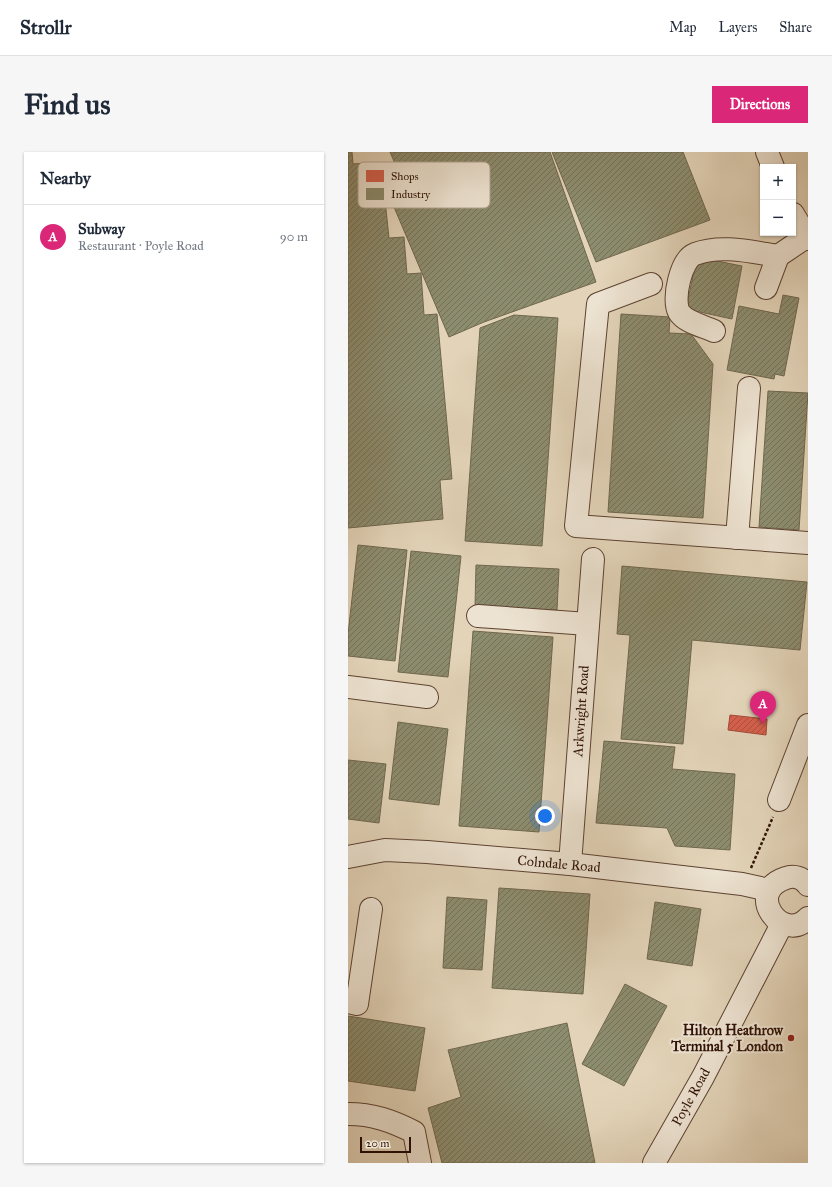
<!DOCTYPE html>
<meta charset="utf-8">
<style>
:root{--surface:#fff;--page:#f6f6f7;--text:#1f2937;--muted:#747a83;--line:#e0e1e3;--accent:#db2777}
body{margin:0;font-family:"IM FELL Great Primer",serif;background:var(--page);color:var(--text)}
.controls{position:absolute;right:12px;top:12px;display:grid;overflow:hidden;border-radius:0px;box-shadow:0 1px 3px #0004}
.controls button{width:36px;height:36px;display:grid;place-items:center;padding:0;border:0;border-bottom:1px solid var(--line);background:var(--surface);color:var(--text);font:20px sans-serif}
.scale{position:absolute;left:12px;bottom:10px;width:51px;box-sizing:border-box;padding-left:4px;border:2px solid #301205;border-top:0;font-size:11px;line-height:14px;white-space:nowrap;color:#301205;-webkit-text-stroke:3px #ede3d2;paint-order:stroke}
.you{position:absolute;left:197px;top:664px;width:14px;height:14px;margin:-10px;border:3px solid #fff;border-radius:50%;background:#1a73e8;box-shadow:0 0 0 6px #1a73e833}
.badge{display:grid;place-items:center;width:26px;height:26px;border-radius:50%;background:var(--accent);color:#fff;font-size:13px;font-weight:700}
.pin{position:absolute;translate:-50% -33px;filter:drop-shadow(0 1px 2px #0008)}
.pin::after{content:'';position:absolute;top:21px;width:14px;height:12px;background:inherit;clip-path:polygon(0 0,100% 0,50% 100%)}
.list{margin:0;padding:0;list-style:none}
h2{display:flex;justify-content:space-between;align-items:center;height:52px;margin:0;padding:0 16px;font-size:17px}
h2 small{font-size:13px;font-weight:400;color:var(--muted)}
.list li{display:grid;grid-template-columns:26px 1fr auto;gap:12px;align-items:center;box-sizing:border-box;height:64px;padding:0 16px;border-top:1px solid var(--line)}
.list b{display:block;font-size:15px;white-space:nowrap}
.list p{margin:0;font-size:13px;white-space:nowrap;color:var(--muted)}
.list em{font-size:13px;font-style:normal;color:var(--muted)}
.map{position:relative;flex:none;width:460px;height:1011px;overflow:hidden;border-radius:0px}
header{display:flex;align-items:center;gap:24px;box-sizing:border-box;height:56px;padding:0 20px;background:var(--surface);border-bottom:1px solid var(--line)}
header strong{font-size:19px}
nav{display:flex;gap:22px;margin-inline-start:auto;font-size:14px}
.intro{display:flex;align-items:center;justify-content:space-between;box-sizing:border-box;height:96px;padding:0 24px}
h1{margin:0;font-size:28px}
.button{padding:10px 18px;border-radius:0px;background:var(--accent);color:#fff;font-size:14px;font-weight:700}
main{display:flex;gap:24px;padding:0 24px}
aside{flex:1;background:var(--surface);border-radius:0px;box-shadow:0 1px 3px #0004}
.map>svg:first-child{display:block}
.shops{fill:url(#shops-hatch);stroke:#a44937}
.industry{fill:url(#industry-hatch);stroke:#70674e}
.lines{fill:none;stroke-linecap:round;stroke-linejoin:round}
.minor-casing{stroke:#5d4232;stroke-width:24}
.path{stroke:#301205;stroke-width:2.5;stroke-dasharray:3 2;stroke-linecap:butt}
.minor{stroke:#ede3d2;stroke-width:22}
.poi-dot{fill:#8f2418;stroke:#ede3d2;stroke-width:1.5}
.labels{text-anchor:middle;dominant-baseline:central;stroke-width:4;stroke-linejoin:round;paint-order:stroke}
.street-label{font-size:14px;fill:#301205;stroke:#ede3d2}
.poi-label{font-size:14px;font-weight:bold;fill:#301205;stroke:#ede3d2;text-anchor:end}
.key{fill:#ede3d2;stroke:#b4a494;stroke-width:1}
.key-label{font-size:11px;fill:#301205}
</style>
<header>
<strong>Strollr</strong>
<nav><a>Map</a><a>Layers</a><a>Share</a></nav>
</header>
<div class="intro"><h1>Find us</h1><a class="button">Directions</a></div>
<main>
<aside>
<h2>Nearby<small></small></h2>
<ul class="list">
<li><span class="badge">A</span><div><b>Subway</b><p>Restaurant · Poyle Road</p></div><em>90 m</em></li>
</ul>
</aside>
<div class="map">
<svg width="460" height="1011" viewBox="0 0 460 1011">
<defs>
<pattern id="shops-hatch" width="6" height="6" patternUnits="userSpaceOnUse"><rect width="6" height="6" fill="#d6604d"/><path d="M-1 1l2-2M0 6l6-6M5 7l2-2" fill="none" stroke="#ae4e3e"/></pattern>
<pattern id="industry-hatch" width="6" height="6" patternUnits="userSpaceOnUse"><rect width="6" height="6" fill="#8c8c6e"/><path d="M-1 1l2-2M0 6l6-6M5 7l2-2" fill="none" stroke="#737158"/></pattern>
</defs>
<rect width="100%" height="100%" fill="#e3d4b9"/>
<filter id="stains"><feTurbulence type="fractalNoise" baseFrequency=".005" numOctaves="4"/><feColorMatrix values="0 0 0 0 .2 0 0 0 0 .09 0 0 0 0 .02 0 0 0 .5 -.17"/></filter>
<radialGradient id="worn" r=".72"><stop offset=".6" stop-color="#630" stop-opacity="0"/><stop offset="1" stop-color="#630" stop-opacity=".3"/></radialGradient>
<polygon class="shops" points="382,563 419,567 418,583 380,578"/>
<g class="industry">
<polygon points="0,0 4,0 5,12 20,11 24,49 37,48 41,86 56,85 59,122 73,121 76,163 89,162 104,327 92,328 95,367 0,376"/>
<polygon points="42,0 202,0 248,130 136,170 101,185 46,55 62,46"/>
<polygon points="204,0 335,0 362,68 248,110"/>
<polygon points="349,105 394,114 384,167 338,157"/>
<polygon points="435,143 451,146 436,224 427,222 426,227 379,218 391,154 431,162"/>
<polygon points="273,162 322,165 321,181 343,182 365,212 355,366 260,360"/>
<polygon points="166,163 210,166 194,394 117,389 132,176"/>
<polygon points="420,239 460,241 451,378 411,375"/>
<polygon points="10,393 59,398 47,509 0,504 0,482"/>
<polygon points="63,399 113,404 100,525 50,520"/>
<polygon points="128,413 211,417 209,458 127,455"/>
<polygon points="274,414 459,430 452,498 344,488 335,592 273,587 282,483 269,482"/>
<polygon points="125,479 205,485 191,680 111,674"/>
<polygon points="50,570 100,577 91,653 41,647"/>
<polygon points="256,589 327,595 324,617 387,622 382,698 327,694 319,676 248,671"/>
<polygon points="0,608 38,612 31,671 0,667"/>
<polygon points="151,736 242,742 235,842 144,836"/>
<polygon points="99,745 139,748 134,818 95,816"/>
<polygon points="307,750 353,757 344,814 299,807"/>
<polygon points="277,832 319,854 276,934 234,912"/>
<polygon points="0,864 77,876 67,939 0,929"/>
<polygon points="219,871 247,1011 94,1011 80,956 113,945 100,898"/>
</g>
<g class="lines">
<defs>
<g id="minor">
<polyline points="419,0 425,15"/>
<polyline points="445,62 460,87"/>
<polyline points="303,132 250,152 228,374 460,391"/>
<polyline points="418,136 430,104 458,85"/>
<path d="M366,179c-11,-5 -29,-9 -35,-19 -7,-13 2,-53 16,-58 26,-10 57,-2 83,2"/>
<polyline points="389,386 401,236"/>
<polyline points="130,464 240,472"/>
<polyline points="0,535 79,545"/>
<polyline points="431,648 460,573"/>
<polyline points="0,705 37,698 79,700 222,712 394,732 421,738"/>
<polyline points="222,712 245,407"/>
<path d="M460,733c-5,-7 -14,-10 -22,-7 -43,14 -3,67 22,40"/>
<polyline points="0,850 9,852 23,757"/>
<path d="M0,962c25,0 44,7 66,18l6,31"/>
<polyline points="306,1011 355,925 434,772"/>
</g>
</defs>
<use href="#minor" class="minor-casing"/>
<polyline class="path" points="403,716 425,665"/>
<use href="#minor" class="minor"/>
</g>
<circle class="poi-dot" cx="443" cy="886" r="4"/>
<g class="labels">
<g class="street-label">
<text transform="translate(233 559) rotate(-86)">Arkwright Road</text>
<text transform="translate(211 712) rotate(5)">Colndale Road</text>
<text transform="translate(343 945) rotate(-61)">Poyle Road</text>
</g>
<g class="poi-label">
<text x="435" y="878">Hilton Heathrow<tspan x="435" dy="16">Terminal 5 London</tspan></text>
</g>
</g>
<rect x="10" y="10" width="132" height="46" rx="6" class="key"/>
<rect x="18" y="18" width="18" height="12" fill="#d6604d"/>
<rect x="18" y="36" width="18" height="12" fill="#8c8c6e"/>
<g class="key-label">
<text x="43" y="28">Shops</text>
<text x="43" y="46">Industry</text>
</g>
<rect width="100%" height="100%" filter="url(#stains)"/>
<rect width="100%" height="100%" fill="url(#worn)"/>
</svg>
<div class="controls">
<button>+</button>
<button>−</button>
</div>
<div class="scale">20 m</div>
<div class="you"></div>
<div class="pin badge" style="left:415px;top:572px">A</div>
</div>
</main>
